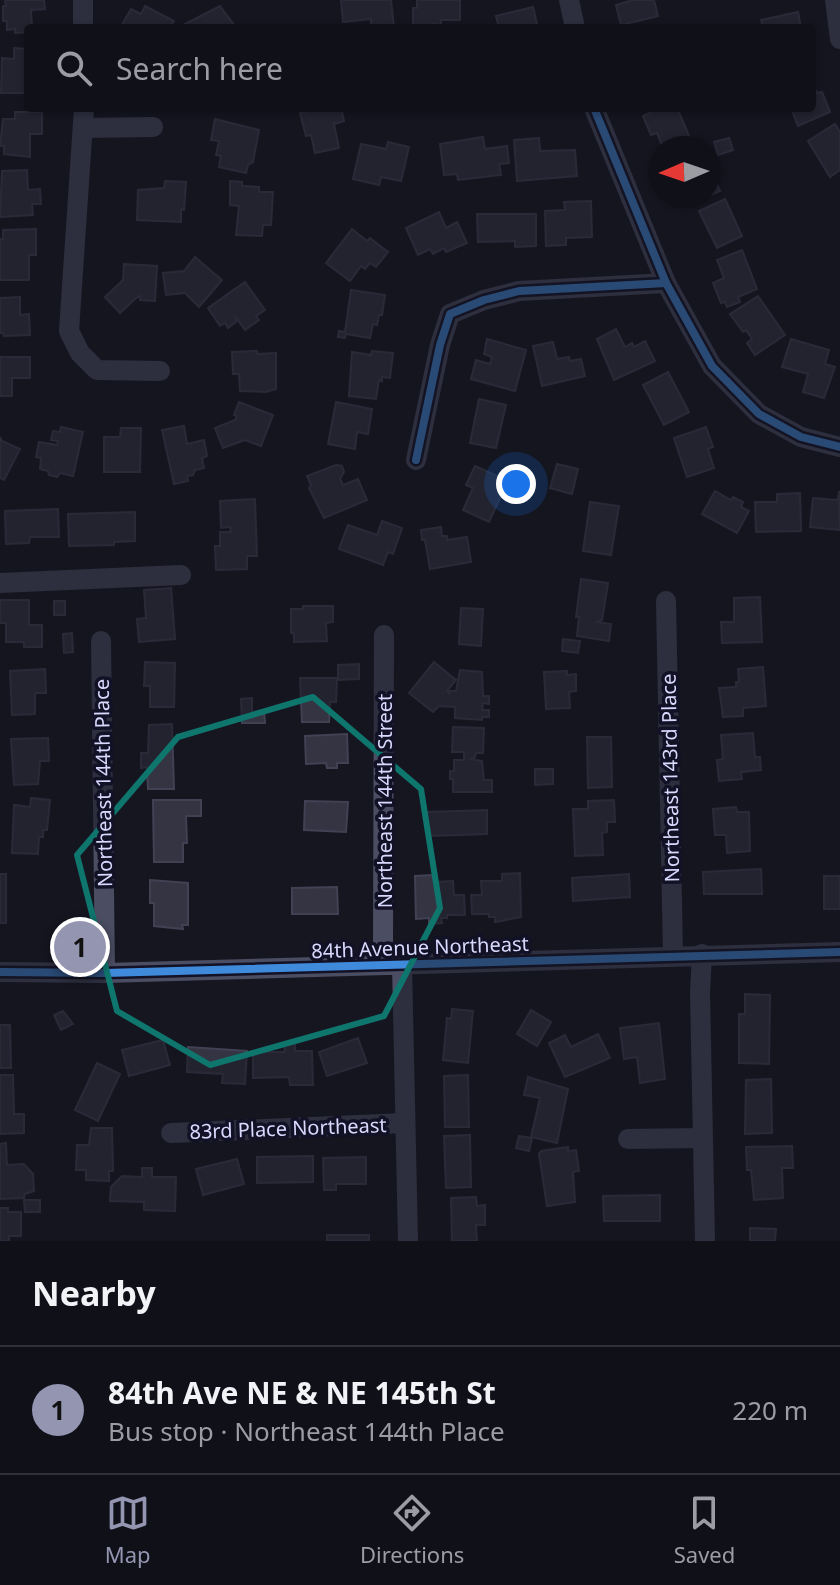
<!DOCTYPE html>
<meta charset="utf-8">
<style>
:root{--surface:#101019;--page:#191922;--text:#f1f3f6;--muted:#9c9da2;--line:#303038;--accent:#9495b0}
body{margin:0;font-family:"Noto Sans",sans-serif;background:var(--page);color:var(--text)}
.compass{position:absolute;left:648px;top:136px;width:72px;height:72px;border-radius:50%;background:var(--surface);box-shadow:0 2px 6px #0004;rotate:268deg}
.you{position:absolute;left:516px;top:484px;width:28px;height:28px;margin:-20px;border:6px solid #fff;border-radius:50%;background:#1a73e8;box-shadow:0 0 0 12px #1a73e833}
.badge{display:grid;place-items:center;width:52px;height:52px;border-radius:50%;background:var(--accent);color:#111;font-size:26px;font-weight:700}
.pin{position:absolute;translate:-50% -50%;border:4px solid #fff;box-shadow:0 2px 8px #0006}
.list{margin:0;padding:0;list-style:none}
h2{display:flex;justify-content:space-between;align-items:center;height:104px;margin:0;padding:0 32px;font-size:34px}
h2 small{font-size:26px;font-weight:400;color:var(--muted)}
.list li{display:grid;grid-template-columns:52px 1fr auto;gap:24px;align-items:center;box-sizing:border-box;height:128px;padding:0 32px;border-top:2px solid var(--line)}
.list b{display:block;font-size:30px;white-space:nowrap}
.list p{margin:0;font-size:26px;white-space:nowrap;color:var(--muted)}
.list em{font-size:26px;font-style:normal;color:var(--muted)}
.icon{flex:none;width:44px;height:44px;fill:none;stroke:currentColor;stroke-width:2;stroke-linecap:round;stroke-linejoin:round}
.map{position:relative;flex:none;width:840px;height:1241px;overflow:hidden}
.search{position:absolute;background:var(--surface);box-shadow:0 2px 6px #0004;left:24px;right:24px;top:24px;height:88px;display:flex;align-items:center;gap:20px;box-sizing:border-box;padding:0 28px;border-radius:8px;color:var(--muted);font-size:30px}
.sheet{height:232px;background:var(--surface)}
nav{display:flex;justify-content:space-around;align-items:center;box-sizing:border-box;height:112px;border-top:2px solid var(--line);background:var(--surface);font-size:22px;color:var(--muted)}
nav a{display:grid;justify-items:center;gap:4px}
nav .on{color:var(--accent)}
.map>svg:first-child{display:block}
.building{fill:#343443;stroke:#424154;stroke-width:2}
.lines{fill:none;stroke-linecap:round;stroke-linejoin:round}
.minor{stroke:#4b4d62;stroke-width:20}
.cycleway-casing{stroke:#121126;stroke-width:13}
.cycleway{stroke:#408adc;stroke-width:8}
.marked{fill:none;stroke:#0f766e;stroke-width:6;stroke-linejoin:round}
.labels{text-anchor:middle;dominant-baseline:central;stroke-width:7;stroke-linejoin:round;paint-order:stroke}
.street-label{font-size:20px;fill:#d8d9fd;stroke:#121126}
</style>
<div class="map">
<svg width="840" height="1241" viewBox="0 0 840 1241">
<rect width="100%" height="100%" fill="#161621"/>
<g class="building">
<polygon points="5,0 44,0 45,9 31,10 32,28 28,28 28,32 15,33 15,29 7,30 7,21 3,21 3,6 6,6"/>
<polygon points="341,0 391,0 394,28 371,28 371,19 343,22"/>
<polygon points="417,0 460,0 460,20 441,20 441,25 433,24 433,28 413,28 413,8 417,8"/>
<polygon points="633,0 654,0 658,16 621,25 616,5"/>
<polygon points="145,6 174,21 169,28 120,28 131,9 141,14"/>
<polygon points="220,6 235,26 187,28 185,24"/>
<polygon points="533,7 538,28 499,28 496,16"/>
<polygon points="798,12 801,28 763,28 761,20"/>
<polygon points="14,48 28,49 28,93 1,93 2,58 14,59"/>
<polygon points="812,83 817,93 822,92 830,112 798,126 791,108 812,108"/>
<polygon points="320,108 341,108 344,121 334,124 339,148 315,153 311,135 306,136 300,113"/>
<polygon points="661,108 677,108 690,138 663,148 657,133 651,135 643,116"/>
<polygon points="15,112 42,112 42,134 30,134 30,157 4,154 4,146 0,146 3,119 15,119"/>
<polygon points="215,119 259,130 253,162 248,165 246,173 219,167 221,156 216,155 219,141 211,140"/>
<polygon points="835,124 840,132 840,170 830,177 808,141"/>
<polygon points="483,137 485,149 507,146 509,163 499,164 501,175 458,180 457,174 444,175 440,144"/>
<polygon points="539,138 540,151 575,150 577,176 517,181 514,140"/>
<polygon points="729,138 733,150 718,155 714,142"/>
<polygon points="388,142 409,147 401,181 381,177 379,185 353,179 361,144 386,149"/>
<polygon points="708,163 711,169 714,168 718,179 715,180 720,191 708,196"/>
<polygon points="27,170 28,190 40,189 41,204 32,204 33,215 0,217 2,171"/>
<polygon points="165,181 186,182 184,210 181,209 181,222 137,220 138,190 164,188"/>
<polygon points="230,181 242,182 242,186 259,187 259,192 273,192 271,225 263,225 262,236 236,235 239,206 230,205"/>
<polygon points="725,199 742,236 717,248 699,211"/>
<polygon points="591,201 592,237 566,238 566,245 546,246 545,211 565,210 564,202"/>
<polygon points="439,212 446,228 457,222 467,243 446,252 444,248 433,254 430,249 418,255 406,228"/>
<polygon points="477,214 536,214 536,246 515,247 515,241 478,242"/>
<polygon points="36,229 36,255 29,255 29,280 0,280 0,239 3,239 3,230"/>
<polygon points="352,229 367,241 370,238 388,252 376,267 370,263 365,269 361,266 350,281 326,263"/>
<polygon points="742,250 757,289 738,297 740,302 727,307 725,302 721,303 713,283 724,278 717,260"/>
<polygon points="195,257 222,280 199,307 185,293 166,295 163,273 184,271"/>
<polygon points="124,264 157,266 155,301 140,300 141,296 136,298 120,313 105,297 123,280"/>
<polygon points="245,282 265,310 256,316 259,320 245,330 235,316 237,321 228,328 225,323 220,326 208,308"/>
<polygon points="351,290 385,295 382,315 379,315 377,325 373,324 370,338 346,334 345,338 338,337 339,331 345,332"/>
<polygon points="758,296 785,335 755,355 747,343 752,339 746,330 743,332 730,314"/>
<polygon points="20,297 20,315 29,314 30,335 4,336 3,333 0,333 0,298"/>
<polygon points="616,329 625,347 632,343 634,347 645,341 655,361 614,380 597,339"/>
<polygon points="487,339 526,350 515,391 471,379 476,360 490,364 492,357 484,354"/>
<polygon points="791,339 829,350 825,364 835,367 824,398 803,392 808,374 782,367"/>
<polygon points="553,342 557,359 569,357 570,361 581,359 585,376 542,386 533,346"/>
<polygon points="257,351 257,354 276,353 276,389 266,392 240,391 239,374 233,374 232,352"/>
<polygon points="372,351 393,353 390,378 382,377 382,381 379,380 376,399 349,396 352,352 371,355"/>
<polygon points="0,357 30,357 30,378 12,378 12,396 0,396"/>
<polygon points="668,372 689,412 664,425 643,385"/>
<polygon points="479,399 506,405 496,448 470,443"/>
<polygon points="239,402 273,415 261,446 245,440 223,448 215,428 235,420 237,416 234,415"/>
<polygon points="336,402 372,409 368,434 357,432 355,449 328,444"/>
<polygon points="184,426 187,444 204,440 207,456 202,458 204,468 195,470 193,475 187,476 188,481 174,484 162,430"/>
<polygon points="61,427 83,432 73,476 60,473 57,477 49,475 48,471 40,469 41,458 36,457 39,442 57,445 58,441 51,440 53,431 60,432"/>
<polygon points="706,427 713,447 708,449 714,468 687,477 674,438"/>
<polygon points="121,428 141,428 140,472 104,472 104,437 120,437"/>
<polygon points="0,437 2,441 20,449 4,480 0,478"/>
<polygon points="557,464 578,469 572,494 550,488"/>
<polygon points="336,465 342,466 344,472 340,479 343,485 358,479 367,500 324,518 309,488 311,485 307,476"/>
<polygon points="475,466 508,481 489,522 463,510 473,488 466,485"/>
<polygon points="715,491 731,500 733,497 743,502 741,507 749,511 737,533 702,514"/>
<polygon points="839,491 840,530 810,527 813,498 838,500"/>
<polygon points="800,493 801,531 756,532 755,502 777,502 777,494"/>
<polygon points="255,499 257,556 247,556 247,569 216,570 215,546 220,546 220,532 231,532 230,527 221,528 220,501"/>
<polygon points="590,502 619,506 611,555 583,551"/>
<polygon points="58,509 59,537 30,537 29,543 6,544 5,511"/>
<polygon points="135,512 135,541 114,542 114,545 69,546 68,514"/>
<polygon points="382,521 402,528 393,554 388,552 383,565 339,549 348,525 377,535"/>
<polygon points="441,527 442,536 447,536 447,540 467,537 471,562 430,569 425,540 422,540 421,530"/>
<polygon points="581,579 608,583 602,620 597,622 611,624 609,641 577,636 579,617 576,617"/>
<polygon points="171,588 175,639 139,642 137,619 146,618 144,590"/>
<polygon points="760,597 762,642 722,643 721,622 734,622 734,598"/>
<polygon points="0,600 29,600 29,625 42,625 42,647 24,647 24,642 6,642 6,623 0,623"/>
<rect x="54" y="601" width="11" height="14"/>
<polygon points="303,606 333,606 333,622 326,623 327,641 294,642 294,633 291,633 291,609 303,609"/>
<polygon points="461,608 483,609 481,646 459,644"/>
<polygon points="72,633 73,652 64,653 63,634"/>
<polygon points="563,639 580,641 578,653 562,651"/>
<polygon points="145,662 175,663 174,707 150,707 150,686 144,686"/>
<polygon points="434,662 456,680 447,691 449,693 449,691 456,691 460,670 482,672 483,696 489,696 489,704 483,703 482,710 489,710 489,717 482,717 482,720 455,718 455,707 439,706 433,712 409,693"/>
<polygon points="359,664 359,679 338,680 338,665"/>
<polygon points="763,667 766,706 743,708 743,716 723,717 719,688 736,687 736,682 739,682 738,669"/>
<polygon points="45,669 46,693 35,693 35,714 12,715 10,671"/>
<polygon points="567,671 567,675 576,674 576,691 569,692 570,708 546,709 544,672"/>
<polygon points="300,678 337,678 336,702 330,702 329,722 302,722"/>
<polygon points="252,698 252,712 264,711 265,723 242,723 241,699"/>
<polygon points="172,724 174,789 148,789 147,767 141,768 141,753 148,753 149,725"/>
<polygon points="453,727 484,728 483,753 476,753 475,757 471,759 482,761 484,780 492,780 492,792 453,792 453,779 450,779 450,771 454,771 454,760 464,760 464,752 452,752"/>
<polygon points="753,733 755,757 760,757 761,770 741,772 742,779 719,781 717,760 723,759 721,735"/>
<polygon points="347,734 348,763 337,763 337,768 327,768 326,763 306,764 305,736"/>
<polygon points="587,737 611,737 612,787 588,788"/>
<polygon points="48,738 49,761 40,761 38,784 14,785 11,739"/>
<polygon points="535,769 553,769 553,784 535,785"/>
<polygon points="31,798 50,800 47,830 43,830 43,837 39,837 38,854 12,853 14,805 30,807"/>
<polygon points="153,800 201,800 201,816 186,816 187,843 183,843 183,862 154,862"/>
<polygon points="614,800 615,822 607,822 607,832 602,833 603,855 575,856 573,809 588,809 588,801"/>
<polygon points="305,801 348,802 346,832 304,830"/>
<polygon points="736,807 737,812 749,812 750,851 727,853 726,835 715,835 713,809"/>
<polygon points="487,810 487,834 428,836 427,812"/>
<polygon points="761,869 762,894 704,894 703,872"/>
<polygon points="520,873 521,917 495,922 495,917 489,917 489,914 472,914 471,895 482,895 481,881 502,881 502,874"/>
<rect x="0" y="874" width="6" height="49"/>
<polygon points="629,874 630,897 573,901 572,878"/>
<polygon points="433,875 434,882 453,881 454,895 464,895 465,915 447,915 447,918 441,918 442,923 429,924 429,918 416,919 415,876"/>
<rect x="824" y="876" width="16" height="33"/>
<polygon points="150,880 188,883 188,925 182,925 183,929 154,926 154,903 150,903"/>
<polygon points="337,887 338,914 292,914 292,888"/>
<polygon points="745,994 770,995 769,1064 739,1063 739,1014 745,1014"/>
<polygon points="452,1009 473,1011 468,1063 443,1060 447,1018 451,1019"/>
<polygon points="531,1010 551,1022 537,1046 517,1034"/>
<polygon points="63,1011 73,1024 61,1030 54,1015"/>
<polygon points="659,1023 665,1079 640,1083 637,1057 624,1059 620,1028"/>
<polygon points="0,1025 10,1025 11,1068 0,1068"/>
<polygon points="598,1034 610,1058 565,1077 549,1043 565,1035 571,1047"/>
<polygon points="358,1038 367,1063 327,1076 319,1052"/>
<polygon points="163,1040 170,1065 129,1076 122,1050"/>
<polygon points="295,1043 295,1051 312,1051 313,1085 290,1085 289,1077 253,1078 253,1052 285,1052 284,1044"/>
<polygon points="188,1047 247,1051 245,1084 222,1083 223,1074 187,1072"/>
<polygon points="97,1063 120,1074 98,1121 75,1110"/>
<polygon points="0,1075 13,1075 14,1114 24,1114 24,1133 0,1134"/>
<polygon points="468,1075 469,1127 445,1127 444,1076"/>
<polygon points="528,1077 568,1089 557,1143 531,1137 540,1098 524,1095"/>
<polygon points="771,1079 772,1133 745,1134 746,1080"/>
<polygon points="91,1128 112,1128 113,1171 109,1171 109,1181 86,1180 86,1170 76,1170 77,1145 89,1145"/>
<polygon points="470,1135 471,1187 446,1188 444,1136"/>
<polygon points="519,1136 532,1138 529,1151 516,1148"/>
<polygon points="6,1143 7,1165 24,1164 33,1174 34,1191 25,1194 24,1198 0,1199 0,1144"/>
<polygon points="792,1146 793,1168 782,1168 783,1198 754,1200 751,1170 747,1170 746,1147"/>
<polygon points="568,1147 568,1151 576,1150 579,1171 573,1172 575,1202 547,1206 539,1154 541,1151"/>
<polygon points="313,1156 313,1182 257,1183 257,1157"/>
<polygon points="366,1157 366,1184 336,1184 336,1190 324,1190 323,1158"/>
<polygon points="237,1159 244,1184 203,1195 196,1169"/>
<polygon points="142,1168 152,1168 152,1177 176,1177 175,1211 144,1210 144,1202 110,1201 111,1187 122,1176 142,1177"/>
<polygon points="660,1195 660,1221 604,1221 603,1196"/>
<polygon points="476,1197 477,1206 485,1205 485,1225 476,1225 477,1241 452,1241 451,1198"/>
<polygon points="24,1200 40,1200 40,1212 25,1212"/>
<polygon points="0,1208 8,1208 8,1212 21,1212 21,1236 9,1236 9,1241 0,1241"/>
<polygon points="750,1228 776,1229 775,1241 750,1241"/>
<rect x="327" y="1235" width="42" height="6"/>
</g>
<g class="lines">
<g class="minor">
<polyline points="83,0 83,28"/>
<polyline points="569,0 575,28"/>
<polyline points="835,0 840,39"/>
<polyline points="84,108 69,331 80,353 97,370 160,371"/>
<polyline points="594,108 666,283 712,366 759,414 801,437 840,447"/>
<polyline points="84,128 153,127"/>
<polyline points="416,460 440,345 450,314 484,300 519,291 666,283"/>
<polyline points="0,583 181,575"/>
<polyline points="666,601 673,955"/>
<polyline points="384,635 383,942 390,965"/>
<polyline points="101,641 105,973"/>
<polyline points="702,954 700,992 705,1241"/>
<polyline points="402,965 408,1241"/>
<polyline points="0,972 105,973 840,952"/>
<polyline points="171,1133 405,1123"/>
<polyline points="628,1139 702,1138"/>
</g>
<defs>
<g id="cycleway">
<polyline points="594,108 666,283 712,366 759,414 801,437 840,447"/>
<polyline points="416,460 440,345 450,314 484,300 519,291 666,283"/>
<polyline points="0,972 105,973 840,952"/>
</g>
</defs>
<use href="#cycleway" class="cycleway-casing"/>
<use href="#cycleway" class="cycleway"/>
</g>
<path d="M0 0H840V1241H0ZM313,697l108,92 19,119 -56,108 -174,49 -93,-54 -40,-156 101,-118z" fill="#161621" fill-opacity=".55" fill-rule="evenodd"/>
<path class="marked" d="M313,697l108,92 19,119 -56,108 -174,49 -93,-54 -40,-156 101,-118z"/>
<g class="labels">
<g class="street-label">
<text transform="translate(670 778) rotate(-91)">Northeast 143rd Place</text>
<text transform="translate(103 783) rotate(-91)">Northeast 144th Place</text>
<text transform="translate(384 801) rotate(-90)">Northeast 144th Street</text>
<text transform="translate(420 947) rotate(-2)">84th Avenue Northeast</text>
<text transform="translate(288 1128) rotate(-2)">83rd Place Northeast</text>
</g>
</g>
</svg>
<svg class="compass" viewBox="-18 -18 36 36"><path d="M0-13l5 13h-10z" fill="#e53935"/><path d="M0 13l5-13h-10z" fill="#9c9da2"/></svg>
<div class="you"></div>
<div class="pin badge" style="left:80px;top:947px">1</div>
<div class="search"><svg class="icon" aria-label="search" viewBox="0 0 24 24"><circle cx="10" cy="10" r="6"/><path d="M15 15l6 6"/></svg>Search here</div>
</div>
<section class="sheet">
<h2>Nearby<small></small></h2>
<ul class="list">
<li><span class="badge">1</span><div><b>84th Ave NE &amp; NE 145th St</b><p>Bus stop · Northeast 144th Place</p></div><em>220 m</em></li>
</ul>
</section>
<nav>
<a class="on"><svg class="icon" aria-label="map" viewBox="0 0 24 24"><path d="M3 6l6-2 6 2 6-2v14l-6 2-6-2-6 2zM9 4v14M15 6v14"/></svg>Map</a>
<a><svg class="icon" aria-label="directions" viewBox="0 0 24 24"><path d="M12 3l9 9-9 9-9-9zM9 14v-3h6M13 9l2 2-2 2"/></svg>Directions</a>
<a><svg class="icon" aria-label="saved" viewBox="0 0 24 24"><path d="M7 4h10v16l-5-4-5 4z"/></svg>Saved</a>
</nav>
